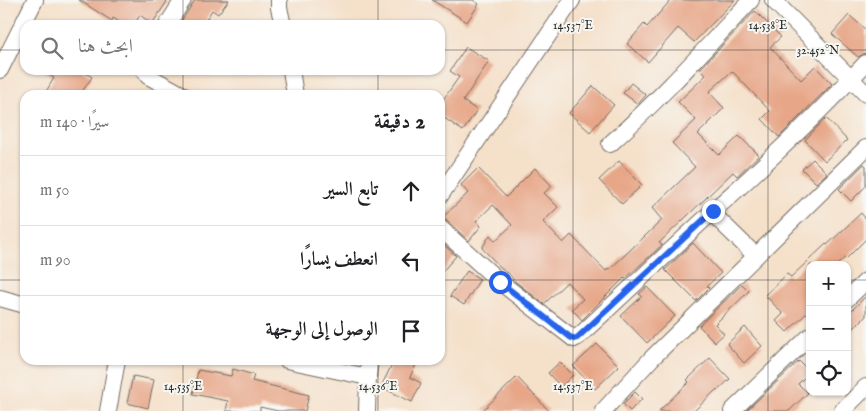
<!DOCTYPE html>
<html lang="ar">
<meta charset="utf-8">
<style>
:root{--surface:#fff;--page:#f2f2f2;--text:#202124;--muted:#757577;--line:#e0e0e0}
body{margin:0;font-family:"IM FELL English",Amiri,serif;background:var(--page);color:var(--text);direction:rtl}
.controls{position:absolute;right:15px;bottom:15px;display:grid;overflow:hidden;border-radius:10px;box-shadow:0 1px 4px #0004}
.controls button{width:45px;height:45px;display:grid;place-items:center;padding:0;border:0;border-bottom:1px solid var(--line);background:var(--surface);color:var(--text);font:25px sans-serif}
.stop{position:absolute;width:15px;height:15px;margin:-11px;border:4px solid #2563eb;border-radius:50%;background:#fff}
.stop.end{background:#2563eb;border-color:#fff;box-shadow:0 1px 5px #0008}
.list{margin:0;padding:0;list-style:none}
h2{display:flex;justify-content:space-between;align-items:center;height:65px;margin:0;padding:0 20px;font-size:21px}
h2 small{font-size:16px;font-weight:400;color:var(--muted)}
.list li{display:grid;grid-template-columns:32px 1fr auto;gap:15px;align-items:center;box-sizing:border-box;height:70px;padding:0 20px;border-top:1px solid var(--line)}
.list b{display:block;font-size:19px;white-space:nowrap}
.list em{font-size:16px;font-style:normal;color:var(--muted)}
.icon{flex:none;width:28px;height:28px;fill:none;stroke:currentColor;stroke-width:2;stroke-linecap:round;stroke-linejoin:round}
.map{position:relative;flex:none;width:866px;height:411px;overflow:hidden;direction:ltr}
.search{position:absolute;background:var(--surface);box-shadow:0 1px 4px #0004;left:20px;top:20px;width:425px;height:55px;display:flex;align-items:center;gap:12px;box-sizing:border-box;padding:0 18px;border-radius:15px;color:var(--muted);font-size:19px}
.panel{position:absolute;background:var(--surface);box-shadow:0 1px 4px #0004;left:20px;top:90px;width:425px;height:275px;border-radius:15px;direction:rtl}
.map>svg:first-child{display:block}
.building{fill:#e7a687}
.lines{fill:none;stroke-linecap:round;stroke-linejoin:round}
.minor-casing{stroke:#726a62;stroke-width:18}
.minor{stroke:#fff;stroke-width:16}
.route{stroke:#2563eb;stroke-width:6}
.ticks{fill:none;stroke:#2b2b2b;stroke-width:1;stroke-opacity:0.45}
.ticks-label{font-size:12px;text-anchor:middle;fill:#2b2b2b;stroke:#f6f6f2;stroke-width:4;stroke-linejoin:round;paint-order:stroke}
</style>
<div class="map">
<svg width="866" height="411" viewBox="0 0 866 411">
<rect width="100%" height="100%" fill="#f6f6f2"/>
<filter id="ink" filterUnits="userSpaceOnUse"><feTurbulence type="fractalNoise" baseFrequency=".02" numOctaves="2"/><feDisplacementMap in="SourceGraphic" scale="10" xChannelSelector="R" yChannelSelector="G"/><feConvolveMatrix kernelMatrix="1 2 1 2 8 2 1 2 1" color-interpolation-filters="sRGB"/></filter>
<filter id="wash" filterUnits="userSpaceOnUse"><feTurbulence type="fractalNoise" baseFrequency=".0096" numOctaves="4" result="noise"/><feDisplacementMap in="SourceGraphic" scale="20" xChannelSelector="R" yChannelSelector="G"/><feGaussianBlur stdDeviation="1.12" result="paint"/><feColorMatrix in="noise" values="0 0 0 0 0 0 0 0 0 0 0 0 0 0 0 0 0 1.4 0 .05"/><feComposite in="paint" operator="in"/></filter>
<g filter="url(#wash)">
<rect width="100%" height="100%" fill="#f5e0c9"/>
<g id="blocks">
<g class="building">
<polygon points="79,0 168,0 152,24 140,15 134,25 124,25 113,18 112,21"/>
<polygon points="195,0 229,0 218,14 212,10 203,25 179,25"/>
<polygon points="432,0 473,0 479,4 467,22"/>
<polygon points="671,0 735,0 694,42 678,28 648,62 627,44 644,24 647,27"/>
<polygon points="755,11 781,37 770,47 801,80 815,66 832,84 779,137 762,119 770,111 732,71 709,92 724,108 698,134 719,155 739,136 759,155 737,176 733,172 659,243 662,245 625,279 624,278 582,320 572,309 583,299 567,282 544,304 516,282 507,272 506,273 482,248 490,235 495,241 512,225 493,205 476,221 481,226 469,241 447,221 442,218 468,193 461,185 478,168 506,197 535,168 552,186 544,193 558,207 543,222 563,243 571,235 606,271 609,268 610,269 662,220 652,208 695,167 672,143 696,120 678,102 706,75 700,69"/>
<polygon points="849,15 866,30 866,53 863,54 858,57 832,34"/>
<polygon points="466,47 489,61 463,101 477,110 463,131 440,115 440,104 459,77 450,71"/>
<polygon points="41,70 81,70 92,77 80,95 44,95 54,78"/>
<polygon points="631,83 646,95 638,104 623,93"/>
<polygon points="593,86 614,105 590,132 569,113"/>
<polygon points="826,118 847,140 825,161 805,140"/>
<polygon points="813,159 827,173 816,183 802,169"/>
<polygon points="619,161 642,185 622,204 599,180"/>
<polygon points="864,164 866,166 866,186 851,201 839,189"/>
<polygon points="861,213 866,219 866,239 847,258 846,257 837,265 810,265 810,310 787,332 776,321 783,314 765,295 787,274 791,277 826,244 827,245"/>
<polygon points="440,241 456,256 440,274"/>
<polygon points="693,243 721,273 707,286 709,288 696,301 665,270"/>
<polygon points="467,271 480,279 464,305 450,296"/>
<polygon points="742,284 749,291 715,324 724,334 715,342 699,326"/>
<polygon points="647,287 675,316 647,343 621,316 642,296 639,294"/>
<polygon points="866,296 866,316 847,335 847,315"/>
<polygon points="745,327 762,346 744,363 727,344"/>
<polygon points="597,344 619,366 595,389 573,366"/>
<polygon points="710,358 730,379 717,391 716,390 694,411 659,411 689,382 687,380"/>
<polygon points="394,360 418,360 410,377 421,383 412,402 381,387"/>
<polygon points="799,361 810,372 798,384 808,393 789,411 746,411"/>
<polygon points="560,362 573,375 561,387 548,373"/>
<polygon points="233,369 254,375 252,381 309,395 305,411 278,411 260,407 260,411 226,411 228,401 193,394 198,370 231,376"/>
<polygon points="133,376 154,380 148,408 127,403"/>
<polygon points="517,377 549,411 482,411"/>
<polygon points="635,392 642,399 630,411 623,404"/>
</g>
</g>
</g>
<g filter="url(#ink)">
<use href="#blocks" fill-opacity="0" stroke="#726a62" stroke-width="1"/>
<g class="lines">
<defs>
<g id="minor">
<polyline points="279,0 279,8 283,25"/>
<polyline points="773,0 866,94"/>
<polyline points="167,25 183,0"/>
<polyline points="0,70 35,0"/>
<polyline points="144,70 148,76 183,95"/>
<polyline points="291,70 295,95"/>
<path d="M610,144c50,-45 95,-95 141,-144"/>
<polyline points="440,196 572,0"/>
<path d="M713,211c53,-47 104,-96 153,-148"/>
<polyline points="440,228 500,282 574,339 579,336 713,211 716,217 756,256"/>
<polyline points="0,298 25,305"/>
<polyline points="847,299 866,281"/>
<polyline points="287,360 368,377"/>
<polyline points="108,411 117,360"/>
<polyline points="367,411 368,377 370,360"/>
<polyline points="603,411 652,358 866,148"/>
<polyline points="732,411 810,336"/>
<polyline points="842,411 866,387"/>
</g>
</defs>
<use href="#minor" class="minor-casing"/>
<use href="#minor" class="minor"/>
</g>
</g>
<g class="lines" filter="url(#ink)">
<polyline class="route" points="500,282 570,337 574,339 577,338 713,211"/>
</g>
<path class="ticks" d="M183,0v25M378,0v25M573,0v411M768,0v411M0,50h25M440,50h426M183,70v25M378,70v25M0,280h25M440,280h370M847,280h19M183,360v51M378,360v51"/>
<g class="ticks-label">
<text x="573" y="29">14.537°E</text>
<text x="768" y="29">14.538°E</text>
<text x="818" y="54">32.452°N</text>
<text x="183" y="390">14.535°E</text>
<text x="378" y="390">14.536°E</text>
<text x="573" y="390">14.537°E</text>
</g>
</svg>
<div class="controls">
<button>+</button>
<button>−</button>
<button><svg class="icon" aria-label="locate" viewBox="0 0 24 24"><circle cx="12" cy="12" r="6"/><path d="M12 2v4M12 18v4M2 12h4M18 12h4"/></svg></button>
</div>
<div class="stop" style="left:500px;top:282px"></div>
<div class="stop end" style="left:713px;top:211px"></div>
<div class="search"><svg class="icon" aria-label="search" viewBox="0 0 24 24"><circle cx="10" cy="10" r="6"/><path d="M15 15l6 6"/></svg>ابحث هنا</div>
<section class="panel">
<h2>2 دقيقة<small>سيرًا · 140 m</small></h2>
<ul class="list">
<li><svg class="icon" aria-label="ahead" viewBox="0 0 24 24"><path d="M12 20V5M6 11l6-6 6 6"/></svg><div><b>تابع السير</b></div><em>50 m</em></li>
<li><svg class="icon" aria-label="left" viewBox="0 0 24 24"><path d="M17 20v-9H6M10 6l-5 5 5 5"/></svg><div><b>انعطف يسارًا</b></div><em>90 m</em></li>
<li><svg class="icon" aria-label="arrive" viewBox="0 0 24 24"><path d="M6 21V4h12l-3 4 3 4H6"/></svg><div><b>الوصول إلى الوجهة</b></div></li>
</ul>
</section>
</div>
